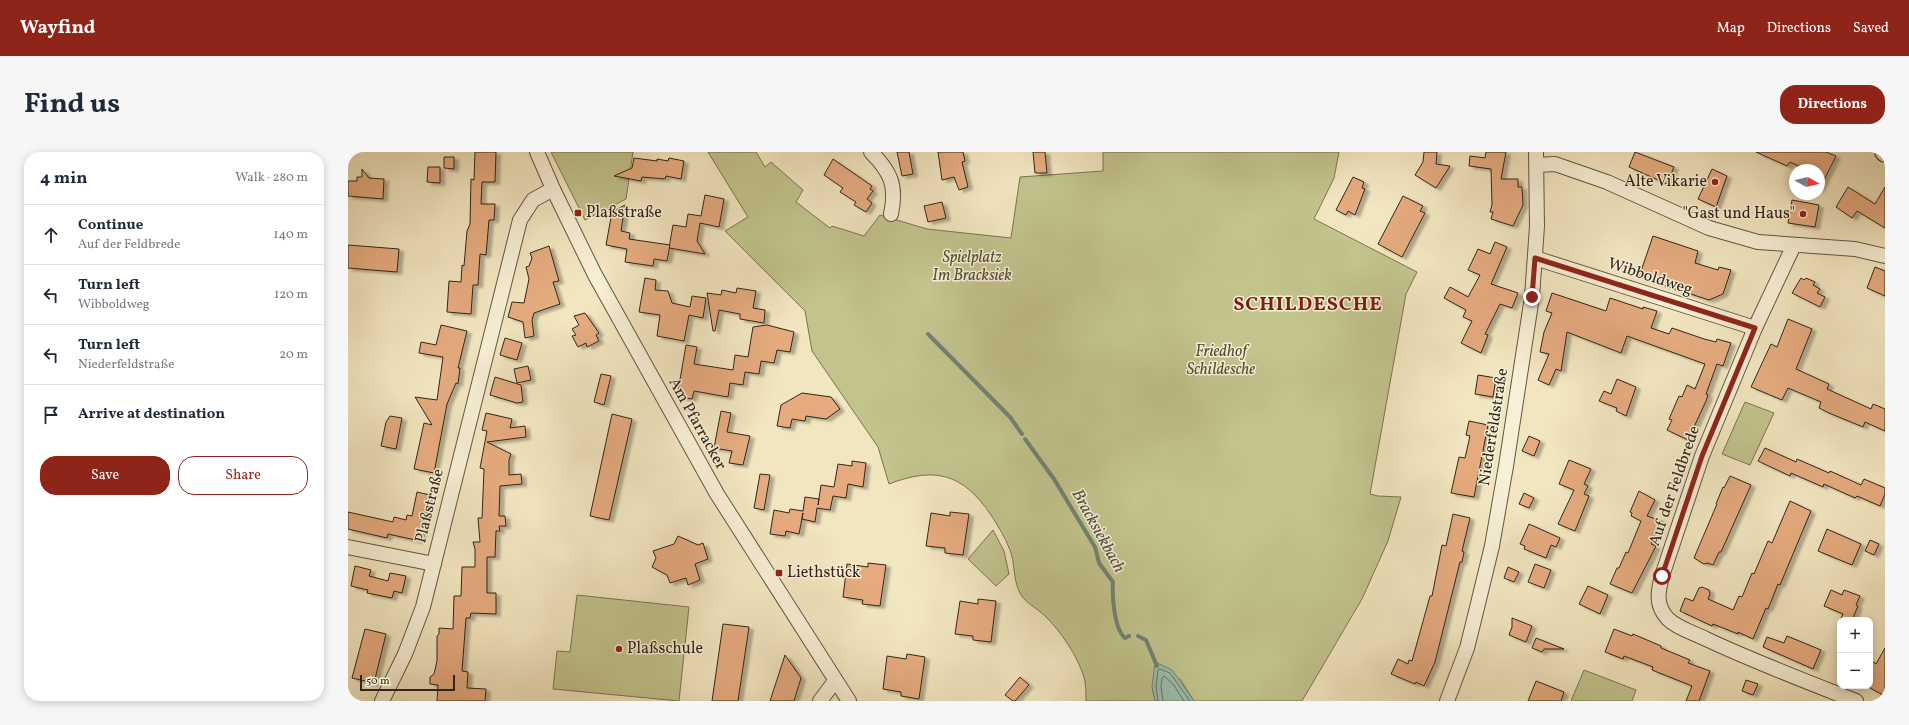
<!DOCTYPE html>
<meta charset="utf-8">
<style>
:root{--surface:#fff;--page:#f6f6f7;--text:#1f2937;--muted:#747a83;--line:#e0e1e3;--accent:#8f2418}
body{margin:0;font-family:Vollkorn,serif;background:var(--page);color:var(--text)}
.controls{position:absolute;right:12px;bottom:12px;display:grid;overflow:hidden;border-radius:8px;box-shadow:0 2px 10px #0003}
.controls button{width:36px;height:36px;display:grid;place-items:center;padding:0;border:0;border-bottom:1px solid var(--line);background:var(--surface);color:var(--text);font:20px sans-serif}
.compass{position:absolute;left:1441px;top:12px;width:36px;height:36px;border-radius:50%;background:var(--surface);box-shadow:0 2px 10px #0003;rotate:98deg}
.scale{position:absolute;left:12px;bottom:10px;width:95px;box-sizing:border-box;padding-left:4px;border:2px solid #322618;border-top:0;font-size:11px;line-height:14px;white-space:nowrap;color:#322618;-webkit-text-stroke:3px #f7efd6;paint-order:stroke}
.stop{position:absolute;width:12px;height:12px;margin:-9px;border:3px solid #8f2418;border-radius:50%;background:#fff}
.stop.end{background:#8f2418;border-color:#fff;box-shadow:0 1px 4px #0008}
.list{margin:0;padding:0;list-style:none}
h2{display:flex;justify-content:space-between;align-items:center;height:52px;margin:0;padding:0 16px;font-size:17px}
h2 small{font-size:13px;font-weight:400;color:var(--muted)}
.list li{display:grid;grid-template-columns:26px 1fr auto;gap:12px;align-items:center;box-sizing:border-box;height:60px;padding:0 16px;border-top:1px solid var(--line)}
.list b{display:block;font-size:15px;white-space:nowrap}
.list p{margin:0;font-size:13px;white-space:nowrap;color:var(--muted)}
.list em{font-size:13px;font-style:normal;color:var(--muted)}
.actions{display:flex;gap:8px;padding:12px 16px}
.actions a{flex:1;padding:9px 0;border:1px solid var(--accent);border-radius:16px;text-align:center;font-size:14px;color:var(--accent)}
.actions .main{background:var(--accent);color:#fff}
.icon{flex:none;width:22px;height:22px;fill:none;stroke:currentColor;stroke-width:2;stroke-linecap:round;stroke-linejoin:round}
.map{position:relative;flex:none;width:1537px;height:549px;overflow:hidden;border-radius:16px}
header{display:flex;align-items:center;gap:24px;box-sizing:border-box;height:56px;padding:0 20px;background:var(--accent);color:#fff}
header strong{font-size:19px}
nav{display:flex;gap:22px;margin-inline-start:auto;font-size:14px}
.intro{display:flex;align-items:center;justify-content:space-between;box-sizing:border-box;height:96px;padding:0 24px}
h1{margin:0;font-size:28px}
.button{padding:10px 18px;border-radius:16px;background:var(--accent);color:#fff;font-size:14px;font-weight:700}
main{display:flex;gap:24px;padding:0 24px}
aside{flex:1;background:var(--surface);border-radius:16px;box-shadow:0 2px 10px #0003}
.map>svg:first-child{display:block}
.green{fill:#c2c38d;stroke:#7a7452}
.water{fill:#9bc0af;stroke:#718273}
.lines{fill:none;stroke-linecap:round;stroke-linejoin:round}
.shore{stroke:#667364;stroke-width:1}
.stream{stroke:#718273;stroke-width:4}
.building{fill:#e5ab7f;stroke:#322618;filter:url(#shadow)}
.minor-casing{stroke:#625642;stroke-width:16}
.major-casing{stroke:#322618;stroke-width:20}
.minor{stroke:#f7efd6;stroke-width:14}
.major{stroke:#f2e6c0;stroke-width:18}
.route{stroke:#8f2418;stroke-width:5}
.poi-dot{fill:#8f2418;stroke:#f7efd6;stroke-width:1.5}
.labels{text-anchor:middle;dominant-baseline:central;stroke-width:3;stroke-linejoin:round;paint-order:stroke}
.poi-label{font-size:16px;fill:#322618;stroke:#f7efd6;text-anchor:start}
.park-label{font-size:16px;font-style:italic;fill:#564d35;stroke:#f7efd6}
.street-label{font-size:16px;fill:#322618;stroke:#f7efd6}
.water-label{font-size:17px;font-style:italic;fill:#525445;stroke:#f7efd6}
.district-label{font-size:20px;font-weight:bold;letter-spacing:1px;fill:#7a1f14;stroke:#f7efd6}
</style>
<header>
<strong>Wayfind</strong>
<nav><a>Map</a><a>Directions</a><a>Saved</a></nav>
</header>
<div class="intro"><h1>Find us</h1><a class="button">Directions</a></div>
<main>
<aside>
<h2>4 min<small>Walk · 280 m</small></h2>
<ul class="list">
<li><svg class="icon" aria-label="ahead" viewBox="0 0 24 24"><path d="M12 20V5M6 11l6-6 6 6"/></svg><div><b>Continue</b><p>Auf der Feldbrede</p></div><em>140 m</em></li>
<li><svg class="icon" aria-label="left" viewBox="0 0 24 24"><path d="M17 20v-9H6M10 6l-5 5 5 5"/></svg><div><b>Turn left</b><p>Wibboldweg</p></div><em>120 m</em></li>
<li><svg class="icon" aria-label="left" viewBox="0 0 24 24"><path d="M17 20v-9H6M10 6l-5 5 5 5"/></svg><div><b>Turn left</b><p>Niederfeldstraße</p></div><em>20 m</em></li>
<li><svg class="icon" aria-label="arrive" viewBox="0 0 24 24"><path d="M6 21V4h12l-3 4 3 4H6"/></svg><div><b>Arrive at destination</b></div></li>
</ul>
<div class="actions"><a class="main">Save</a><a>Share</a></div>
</aside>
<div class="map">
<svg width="1537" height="549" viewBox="0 0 1537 549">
<defs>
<filter id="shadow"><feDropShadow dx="4.5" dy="2.5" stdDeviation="1" flood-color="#0004"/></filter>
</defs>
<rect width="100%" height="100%" fill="#f2e6c0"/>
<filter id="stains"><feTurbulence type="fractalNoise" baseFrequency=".005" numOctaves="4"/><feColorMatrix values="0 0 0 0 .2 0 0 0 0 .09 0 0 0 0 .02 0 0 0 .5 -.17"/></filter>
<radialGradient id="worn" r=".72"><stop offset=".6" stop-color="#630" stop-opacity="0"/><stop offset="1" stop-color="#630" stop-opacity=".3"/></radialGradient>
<g class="green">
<polygon points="203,0 285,0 278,47 237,68"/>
<path d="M360,0h48l9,15 6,-5 32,28 -7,12 34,26 2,-2 32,10 16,-21 47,14 84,9 9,-61 83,-6v-19h236l-5,26 -20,41 103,53 -11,22 -36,200 8,2 23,1 -13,44 -26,58 -60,102h-108l-14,-22 -28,8 3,14h-69c0,-8 0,-17 -2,-24 -6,-20 -24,-47 -39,-61 -8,-8 -22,-14 -26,-25 -6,-13 -4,-29 -9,-41 -5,-13 -12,-24 -19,-35 -28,-41 -55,-49 -102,-31l-11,-37 -66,-96 -7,-40 -80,-80 23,-14z"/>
<polygon points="1397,250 1426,261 1402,313 1374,302"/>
<polygon points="645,378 656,399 661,422 648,434 620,407"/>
<polygon points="229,443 341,455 331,549 205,537 209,499 222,500"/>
<polygon points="1236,518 1288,538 1284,549 1223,549"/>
</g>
<polygon class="water" points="807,510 824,518 846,549 807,549 804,535"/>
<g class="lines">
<g class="shore">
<polyline points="810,549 808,535 810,518 812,517 822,521 842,549"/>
<polyline points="815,549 813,535 814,526 816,524 825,532 836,549"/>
</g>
<g class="stream">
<polyline points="580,182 662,265 674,282"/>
<path d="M677,287l29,40 41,68 4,16 14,19c-1,13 1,47 12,56l4,-2"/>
<polyline points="790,484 798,488 809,514"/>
</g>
</g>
<g class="building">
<polygon points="127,0 148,0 147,30 134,30 133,52 147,52 146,68 141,68 138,103 132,102 130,133 125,133 123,162 99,160 101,129 113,130 114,113 116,114 119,79 122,72 123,27 126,28"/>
<polygon points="549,0 561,0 565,22 554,24"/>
<polygon points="590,0 615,0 617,9 614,10 620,35 611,38 606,25 594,28"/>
<polygon points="685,0 697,0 699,21 687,21"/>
<polygon points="1076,0 1089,0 1088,12 1102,14 1088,36 1067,23 1075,10"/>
<polygon points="1138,0 1158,0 1153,27 1170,27 1170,35 1174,35 1175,53 1165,74 1143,67 1145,60 1142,60 1144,53 1143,17 1121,14 1122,4 1137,6"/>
<polygon points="1287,0 1326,15 1319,32 1281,15"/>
<polygon points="1408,0 1478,0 1488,4 1471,38 1471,18 1459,18 1442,10 1439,14"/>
<polygon points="96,5 106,5 106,17 96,16"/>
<polygon points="286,6 309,9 309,7 320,9 321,6 336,9 333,27 318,24 317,27 294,25 293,29 266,24 284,16"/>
<polygon points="485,7 524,34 522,37 525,39 519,47 524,51 518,60 506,53 508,50 492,40 495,36 476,23"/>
<polygon points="80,15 92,15 92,31 79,30"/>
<polygon points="14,17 21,26 36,27 35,47 0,44 0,29 9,29 9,25 14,25"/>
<polygon points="1364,17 1379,24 1368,55 1350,47"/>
<polygon points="1005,25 1016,30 1014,36 1017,37 1007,63 1000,59 998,63 988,58"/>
<polygon points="1500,35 1527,52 1537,35 1537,76 1509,59 1504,66 1488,55"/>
<polygon points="357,43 376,47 371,75 352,71 349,89 357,102 321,96 325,73 338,75 340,62 353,64"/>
<polygon points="1055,44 1075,54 1072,59 1077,61 1054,105 1030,92"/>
<polygon points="1444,48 1471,53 1467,75 1440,71"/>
<polygon points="594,50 598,66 580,70 576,54"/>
<polygon points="277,53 273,79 282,81 281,87 322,93 319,109 306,107 305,114 277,110 279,97 258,93 264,60"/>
<polygon points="1305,84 1350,99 1347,111 1370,118 1371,115 1383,118 1375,142 1361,148 1291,125"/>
<polygon points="1147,90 1159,95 1143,132 1170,141 1164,156 1152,152 1137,182 1140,183 1133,201 1113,191 1124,169 1115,165 1118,158 1096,146 1102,135 1120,145 1132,123 1120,118 1130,97 1142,102"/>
<polygon points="0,93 51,97 49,120 0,116"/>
<polygon points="201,94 211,129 205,130 212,152 186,161 184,168 186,184 177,186 175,170 160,165 164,150 176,151 181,127 178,115 181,114 184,106 182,101"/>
<polygon points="1527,115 1537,119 1537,144 1519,136"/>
<polygon points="297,126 308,128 307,138 320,139 324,151 342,155 344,144 358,146 355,166 341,163 336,189 309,184 312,163 291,160"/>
<polygon points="1453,126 1456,128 1458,126 1467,130 1465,133 1472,137 1469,141 1477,145 1472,155 1444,141"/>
<polygon points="389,136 408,139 405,156 417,158 416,171 392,167 392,162 371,158 367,179 365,179 359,141 373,143 374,138 388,141"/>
<polygon points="1204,141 1258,159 1262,146 1295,157 1295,155 1309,159 1303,176 1321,182 1324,176 1356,187 1368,190 1369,187 1383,191 1375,214 1369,212 1358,242 1360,243 1358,249 1340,288 1319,278 1324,268 1321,267 1331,244 1334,245 1339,233 1347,237 1357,212 1279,184 1273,201 1219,180 1213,219 1208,217 1201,233 1190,228 1201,202 1192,200 1196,180 1204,161 1198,159"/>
<polygon points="237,161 251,181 248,183 251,189 239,195 238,191 230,195 224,184 228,183 224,177 231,173 226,164"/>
<polygon points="1440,167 1464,177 1448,217 1481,232 1479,237 1523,257 1525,252 1537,257 1537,279 1517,270 1515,275 1481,261 1471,256 1473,250 1440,236 1434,248 1403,235 1423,192 1429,195"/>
<polygon points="93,173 119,179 110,216 112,216 110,232 108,231 99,252 86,321 66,317 76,271 84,273 67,245 89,248 95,205 71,201 73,190 88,193"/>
<polygon points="419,173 446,180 442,200 429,198 426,211 413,209 411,222 397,220 395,233 382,231 380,245 346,239 344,247 333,245 330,239 338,193 349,195 346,212 385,218 387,203 400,205 405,175"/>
<polygon points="157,186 174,191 169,208 152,203"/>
<polygon points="180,214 183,228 169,231 166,217"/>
<polygon points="253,222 263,224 256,253 246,250"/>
<polygon points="1130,223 1148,226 1145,245 1127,242"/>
<polygon points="147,225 173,233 175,250 169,251 142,243"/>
<polygon points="1269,227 1288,235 1278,264 1268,259 1269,256 1251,249 1256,239 1263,242"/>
<polygon points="454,241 483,245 492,257 478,267 458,264 457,269 444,267 442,276 429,274 433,253"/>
<polygon points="373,259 383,261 379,280 402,284 395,313 381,311 384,299 366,296"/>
<polygon points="138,261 164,267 162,276 177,274 178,285 139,290 163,302 161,308 161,323 173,322 174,332 152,334 151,364 157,364 158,374 151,374 152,379 148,379 147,405 139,405 139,441 148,441 148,462 123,461 122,466 118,466 114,519 120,520 119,536 138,537 137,549 89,549 90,533 82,532 82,525 86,522 89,509 89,484 91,482 91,476 105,477 106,444 113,444 114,415 127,415 127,397 125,390 132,390 130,366 134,366 136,317 132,316 139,279 134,278"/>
<polygon points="264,262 284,267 261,368 242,364"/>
<polygon points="42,264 54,266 48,297 33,294 38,270"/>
<polygon points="1121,269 1140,273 1126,345 1103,341 1111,305 1117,306 1122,284 1118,283"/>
<polygon points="1181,284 1192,289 1186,304 1174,299"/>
<polygon points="1417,296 1448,310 1449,307 1481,321 1482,319 1513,333 1516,327 1537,336 1537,342 1532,354 1509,344 1507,346 1476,332 1475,335 1443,321 1442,324 1410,309"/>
<polygon points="1221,308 1243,317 1236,332 1240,334 1236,342 1241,344 1227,379 1210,372 1226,338 1211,332"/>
<polygon points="504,309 518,311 515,335 500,332 498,346 485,344 482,358 469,356 467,370 454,367 455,361 451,382 438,379 437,384 422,382 426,358 441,361 442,357 455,359 457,345 471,347 470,353 473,333 486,335 490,312 504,314"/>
<polygon points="412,322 422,323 416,358 406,356"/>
<polygon points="1382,324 1403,333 1373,400 1371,400 1365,413 1360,411 1356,412 1346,406 1369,352 1368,352 1375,335 1376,336"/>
<polygon points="1291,339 1307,348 1299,364 1314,369 1303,392 1308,394 1284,441 1262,432 1269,416 1271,416 1278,400 1280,401 1293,369 1283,364 1284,361 1282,360"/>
<polygon points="69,340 82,343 72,389 40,382 39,386 0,377 0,360 45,370 46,365 58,368 59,363 64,364"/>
<polygon points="1176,341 1186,346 1181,356 1171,352"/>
<polygon points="1442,349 1463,359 1432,433 1430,432 1420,457 1418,456 1405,487 1390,480 1390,482 1365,472 1364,474 1332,459 1337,446 1345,449 1351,436 1354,435 1361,438 1362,442 1360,447 1385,458 1391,444 1394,445 1404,421 1406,422 1420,389 1424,391"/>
<polygon points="602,360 621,362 615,403 597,401 597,396 578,394 583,361 602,364"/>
<polygon points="1105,362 1122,366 1114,399 1116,400 1114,410 1112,410 1087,510 1076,534 1068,530 1067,532 1043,522 1050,507 1060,512 1061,508 1064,509 1082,444 1084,444 1094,393 1098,394"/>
<polygon points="1181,372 1212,386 1208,395 1203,393 1198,406 1176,397 1177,394 1172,392"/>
<polygon points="1479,377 1513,392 1504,413 1470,399"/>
<polygon points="330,384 350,393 355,391 360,407 347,412 352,428 340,433 338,426 322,431 319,423 304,415 308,406 305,399 326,392"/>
<polygon points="1522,388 1531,392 1526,403 1517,399"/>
<polygon points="520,411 538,413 532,454 514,452 515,448 495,445 499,412 520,415"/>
<polygon points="1187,412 1203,418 1196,436 1180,430"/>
<polygon points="7,414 23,418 21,424 40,429 42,421 58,424 54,441 46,439 44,446 19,441 20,438 3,434"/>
<polygon points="1160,415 1171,420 1166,430 1156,426"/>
<polygon points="1240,434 1260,443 1252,462 1231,452"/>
<polygon points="1483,438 1494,443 1496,438 1512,444 1508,453 1510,454 1504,468 1492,468 1495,462 1476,454"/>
<polygon points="630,447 648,449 643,490 625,488 625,484 607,482 612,449 630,452"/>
<polygon points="1164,466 1184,474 1178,490 1161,483 1164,475"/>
<polygon points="375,472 401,475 390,549 364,549"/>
<polygon points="17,477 38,482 26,531 4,526"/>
<polygon points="1266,477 1284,484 1285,482 1313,494 1313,496 1342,508 1340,511 1362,519 1351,549 1338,549 1344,534 1304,518 1305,515 1276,504 1275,507 1257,500"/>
<polygon points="1439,484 1473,498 1465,517 1415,495 1419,485 1436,491"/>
<polygon points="1188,486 1216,497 1196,497 1194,500 1184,496"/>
<polygon points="1537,496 1537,544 1522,536 1522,508 1528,512"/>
<polygon points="559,502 577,505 571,547 553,544 553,540 535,537 539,504 558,507"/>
<polygon points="437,503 453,526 446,549 422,549"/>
<polygon points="672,525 681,533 667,549 665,549 657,543"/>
<polygon points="1398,528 1410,532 1405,543 1394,539"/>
<polygon points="1188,529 1216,540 1213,549 1180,549"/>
</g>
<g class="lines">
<defs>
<g id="minor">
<polyline points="189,0 205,37 247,123 369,342 501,549"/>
<path d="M523,0c20,20 26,34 20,62"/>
<polyline points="1189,13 1207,12 1259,30 1361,76 1410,90 1507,97 1537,104"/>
<path d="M1446,93l-39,83 -53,128 -40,120c-4,16 -7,29 6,43 9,9 26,14 38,20 49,23 99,42 150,62"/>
<polyline points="1187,106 1407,176"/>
<polyline points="0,395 86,412"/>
<polyline points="34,549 57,502 75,455 172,68 185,48 205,37"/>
<polyline points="472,549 487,529"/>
<polyline points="1099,549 1119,496 1126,468 1144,394 1158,314 1184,145 1189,74 1188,0"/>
</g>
<polyline id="major" points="1536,0 1537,1"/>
</defs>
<use href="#minor" class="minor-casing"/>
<use href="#major" class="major-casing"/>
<use href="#minor" class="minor"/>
<use href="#major" class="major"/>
</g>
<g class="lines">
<polyline class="route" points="1184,145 1187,106 1407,176 1354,304 1314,424"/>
</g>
<g class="poi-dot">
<circle cx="1367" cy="30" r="4"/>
<rect x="226" y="57" width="8" height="8" rx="2"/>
<circle cx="1455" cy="62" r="4"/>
<rect x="427" y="417" width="8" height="8" rx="2"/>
<circle cx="271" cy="497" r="4"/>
</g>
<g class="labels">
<g class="poi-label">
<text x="1359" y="30" text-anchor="end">Alte Vikarie</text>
<text x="238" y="61">Plaßstraße</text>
<text x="1447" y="62" text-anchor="end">"Gast und Haus"</text>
<text x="439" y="421">Liethstück</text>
<text x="279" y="497">Plaßschule</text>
</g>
<g class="park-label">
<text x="624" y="106">Spielplatz<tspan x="624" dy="18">Im Bracksiek</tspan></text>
<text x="873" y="200">Friedhof<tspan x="873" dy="18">Schildesche</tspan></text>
</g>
<g class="street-label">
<text transform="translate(1302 125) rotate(18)">Wibboldweg</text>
<text transform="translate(349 272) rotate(61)">Am Pfarracker</text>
<text transform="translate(1146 275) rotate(-81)">Niederfeldstraße</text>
<text transform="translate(1327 334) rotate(-71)">Auf der Feldbrede</text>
<text transform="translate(82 354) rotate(-76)">Plaßstraße</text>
</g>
<g class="water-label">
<text transform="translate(750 379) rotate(61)">Bracksiekbach</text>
</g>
<g class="district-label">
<text x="960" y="153">SCHILDESCHE</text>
</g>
</g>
<rect width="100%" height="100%" filter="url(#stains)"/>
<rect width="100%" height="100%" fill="url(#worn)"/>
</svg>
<div class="controls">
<button>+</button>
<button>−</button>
</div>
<svg class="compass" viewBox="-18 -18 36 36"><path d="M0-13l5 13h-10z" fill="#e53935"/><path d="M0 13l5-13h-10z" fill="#747a83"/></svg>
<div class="scale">50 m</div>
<div class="stop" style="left:1314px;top:424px"></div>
<div class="stop end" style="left:1184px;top:145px"></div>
</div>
</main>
